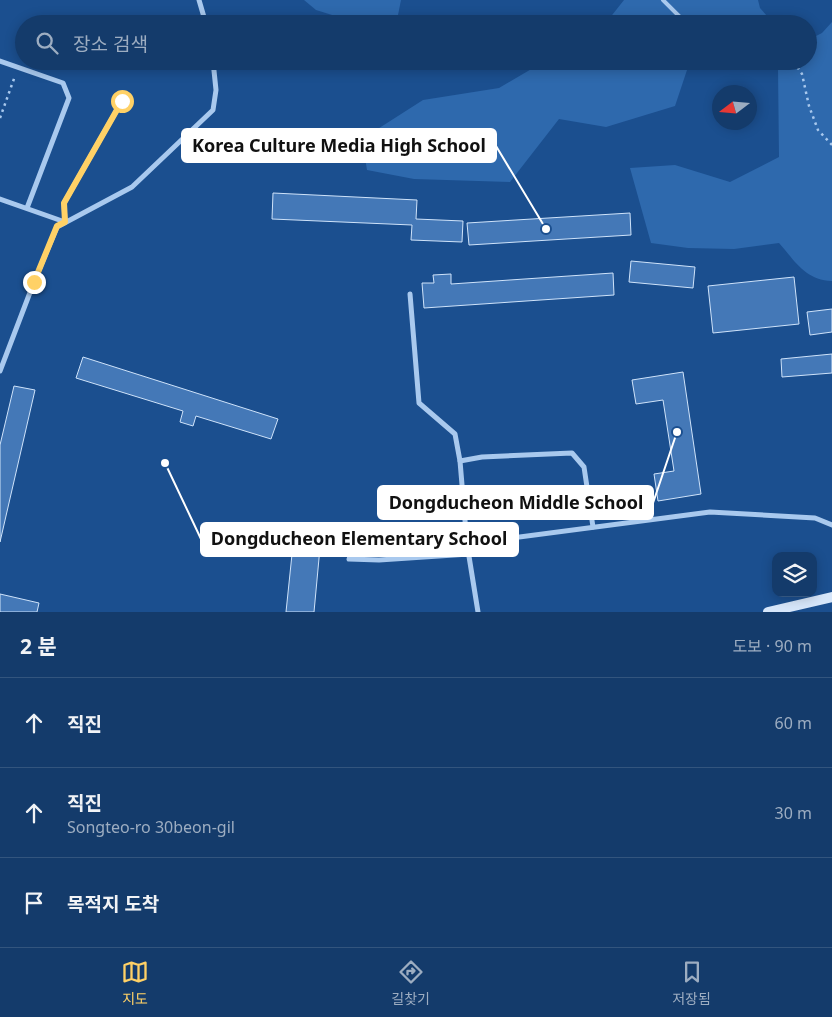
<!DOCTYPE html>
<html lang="ko">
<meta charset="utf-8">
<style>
:root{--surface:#143b6b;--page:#214673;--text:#f1f3f6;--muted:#9dadc1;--line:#33557e;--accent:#ffd166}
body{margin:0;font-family:"Noto Sans","Noto Sans KR",sans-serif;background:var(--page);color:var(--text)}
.controls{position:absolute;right:15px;bottom:15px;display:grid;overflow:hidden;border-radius:10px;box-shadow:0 2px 12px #0003}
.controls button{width:45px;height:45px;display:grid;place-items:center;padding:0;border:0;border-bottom:1px solid var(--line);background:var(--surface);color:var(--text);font:25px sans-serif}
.compass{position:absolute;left:712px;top:85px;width:45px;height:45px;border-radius:50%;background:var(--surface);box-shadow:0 2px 12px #0003;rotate:254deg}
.stop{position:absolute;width:15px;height:15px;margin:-11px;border:4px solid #ffd166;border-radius:50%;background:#fff}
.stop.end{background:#ffd166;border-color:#fff;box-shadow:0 1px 5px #0008}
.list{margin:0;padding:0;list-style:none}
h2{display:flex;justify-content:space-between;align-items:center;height:65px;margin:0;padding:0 20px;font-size:21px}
h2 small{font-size:16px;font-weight:400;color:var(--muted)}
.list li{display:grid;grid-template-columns:32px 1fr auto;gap:15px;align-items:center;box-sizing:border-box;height:90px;padding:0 20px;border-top:1px solid var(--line)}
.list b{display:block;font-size:19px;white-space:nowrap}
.list p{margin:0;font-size:16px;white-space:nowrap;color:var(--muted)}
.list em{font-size:16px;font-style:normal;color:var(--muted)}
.icon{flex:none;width:28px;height:28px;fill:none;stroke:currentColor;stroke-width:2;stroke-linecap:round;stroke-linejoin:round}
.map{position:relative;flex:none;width:832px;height:612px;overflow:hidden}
.search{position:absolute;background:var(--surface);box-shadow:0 2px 12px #0003;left:15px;right:15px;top:15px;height:55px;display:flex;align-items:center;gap:12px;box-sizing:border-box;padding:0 18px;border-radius:28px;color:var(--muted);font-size:19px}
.sheet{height:335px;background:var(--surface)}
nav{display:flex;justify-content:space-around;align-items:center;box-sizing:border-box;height:70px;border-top:1px solid var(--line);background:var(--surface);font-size:14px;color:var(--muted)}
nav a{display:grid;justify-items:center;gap:2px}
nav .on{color:var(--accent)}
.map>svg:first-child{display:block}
.green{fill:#2e69ad}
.building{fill:#4478b7;stroke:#cfe3fa}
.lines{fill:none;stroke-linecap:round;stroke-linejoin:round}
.path{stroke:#a9c9ee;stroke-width:2.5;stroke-dasharray:2.5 4;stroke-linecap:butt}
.service{stroke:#a9c9ee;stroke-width:4}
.minor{stroke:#a9c9ee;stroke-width:5}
.secondary{stroke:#d6e6fa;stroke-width:10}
.route{stroke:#ffd166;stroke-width:6}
.leader{fill:none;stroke:#fff;stroke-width:2}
.callout-dot{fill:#fff;stroke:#1b4f8f;stroke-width:2}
.callout{fill:#fff;stroke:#fff;stroke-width:2}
.callout-label{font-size:18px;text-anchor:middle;font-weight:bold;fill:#111}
</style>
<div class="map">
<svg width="832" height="612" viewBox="0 0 832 612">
<rect width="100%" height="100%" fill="#1b4f8f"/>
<g class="green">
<polygon points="304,0 401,0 398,15 372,24 361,24 316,10"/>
<polygon points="624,0 758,0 760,8 774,24 711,24 705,20 703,24 605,24"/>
<path d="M832,22v259c-27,-1 -37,-20 -53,-38l-45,6 -46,-1 -37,-5 -21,-75 45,-3 55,17 49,-25 -1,-88 -10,-8h40v-21l14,-7z"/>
<polygon points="545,61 690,61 675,106 606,127 559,119 510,182 414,179 367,170 362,139 423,100 499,88"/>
</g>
<g class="building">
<polygon points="273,193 417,200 416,219 463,221 462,242 411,240 412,225 272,219"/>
<polygon points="630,213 631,235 469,245 467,223"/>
<polygon points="631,261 695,267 693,288 629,282"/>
<polygon points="613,273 614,295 424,308 422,283 434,283 433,275 451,274 451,284"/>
<polygon points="794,277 799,324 713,333 708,286"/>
<polygon points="832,309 832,332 810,335 807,312"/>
<polygon points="832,354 832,373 782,377 781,359"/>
<polygon points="83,357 278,419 271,439 196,416 193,426 180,422 183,411 76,378"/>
<polygon points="683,372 701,494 658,501 654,474 674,471 663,400 636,404 632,380"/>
<polygon points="14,386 35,390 0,542 0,445"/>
<polygon points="294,535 321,537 314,612 286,612"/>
<polygon points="0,594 39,603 37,612 0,612"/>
</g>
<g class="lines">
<g class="path">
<polyline points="786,61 798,68 802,74 809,106 818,130 832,145"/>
<polyline points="0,118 15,76"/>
</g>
<polyline class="service" points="663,0 687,24"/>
<g class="minor">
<polyline points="199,0 206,24"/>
<polyline points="0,61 63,83 69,98 27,208"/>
<polyline points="0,199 65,222 64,203 122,101"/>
<polyline points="410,294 419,403 455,434 460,461 467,544"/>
<polyline points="0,371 34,282 57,227 132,187 213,110 216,90 213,61"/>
<polyline points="460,461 482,457 572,453 584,467 593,527"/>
<polyline points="349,559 379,560 469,554"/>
<polyline points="478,612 467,544 710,512 815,518 832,525"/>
</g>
<polyline class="secondary" points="768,612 832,597"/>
</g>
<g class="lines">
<polyline class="route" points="34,282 57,226 65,222 64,203 122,101"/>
</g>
<path class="leader" d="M546 229L496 146M677 432L653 503M165 463L201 539"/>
<g class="callout-dot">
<circle cx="546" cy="229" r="5"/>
<circle cx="677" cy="432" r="5"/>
<circle cx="165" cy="463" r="5"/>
</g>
<g class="callout">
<rect x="182" y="129" width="314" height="33" rx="5"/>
<rect x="378" y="486" width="275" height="33" rx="5"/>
<rect x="201" y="523" width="317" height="33" rx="5"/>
</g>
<g class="callout-label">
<text x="339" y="152">Korea Culture Media High School</text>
<text x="516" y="509">Dongducheon Middle School</text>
<text x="359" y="545">Dongducheon Elementary School</text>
</g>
</svg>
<div class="controls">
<button><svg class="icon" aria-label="layers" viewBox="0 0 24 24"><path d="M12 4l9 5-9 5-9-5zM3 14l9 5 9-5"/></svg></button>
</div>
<svg class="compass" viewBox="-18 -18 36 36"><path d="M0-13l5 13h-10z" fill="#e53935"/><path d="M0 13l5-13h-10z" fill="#9dadc1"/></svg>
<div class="stop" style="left:122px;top:101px"></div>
<div class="stop end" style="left:34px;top:282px"></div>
<div class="search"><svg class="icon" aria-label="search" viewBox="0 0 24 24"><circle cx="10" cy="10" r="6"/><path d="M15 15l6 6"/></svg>장소 검색</div>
</div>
<section class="sheet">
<h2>2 분<small>도보 · 90 m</small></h2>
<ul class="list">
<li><svg class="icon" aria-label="ahead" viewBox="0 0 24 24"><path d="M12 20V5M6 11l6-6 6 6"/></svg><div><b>직진</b></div><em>60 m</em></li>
<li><svg class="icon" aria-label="ahead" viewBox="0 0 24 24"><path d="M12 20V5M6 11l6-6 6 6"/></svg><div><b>직진</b><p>Songteo-ro 30beon-gil</p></div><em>30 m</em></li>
<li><svg class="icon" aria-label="arrive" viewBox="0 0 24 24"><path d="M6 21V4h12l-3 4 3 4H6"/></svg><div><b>목적지 도착</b></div></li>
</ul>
</section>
<nav>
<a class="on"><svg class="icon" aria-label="map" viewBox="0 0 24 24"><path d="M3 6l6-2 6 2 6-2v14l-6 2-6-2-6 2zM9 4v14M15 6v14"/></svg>지도</a>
<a><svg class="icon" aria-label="directions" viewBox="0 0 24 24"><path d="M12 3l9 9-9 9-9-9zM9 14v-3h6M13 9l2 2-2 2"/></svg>길찾기</a>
<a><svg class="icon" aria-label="saved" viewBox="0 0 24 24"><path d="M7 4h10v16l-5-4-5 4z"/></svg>저장됨</a>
</nav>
